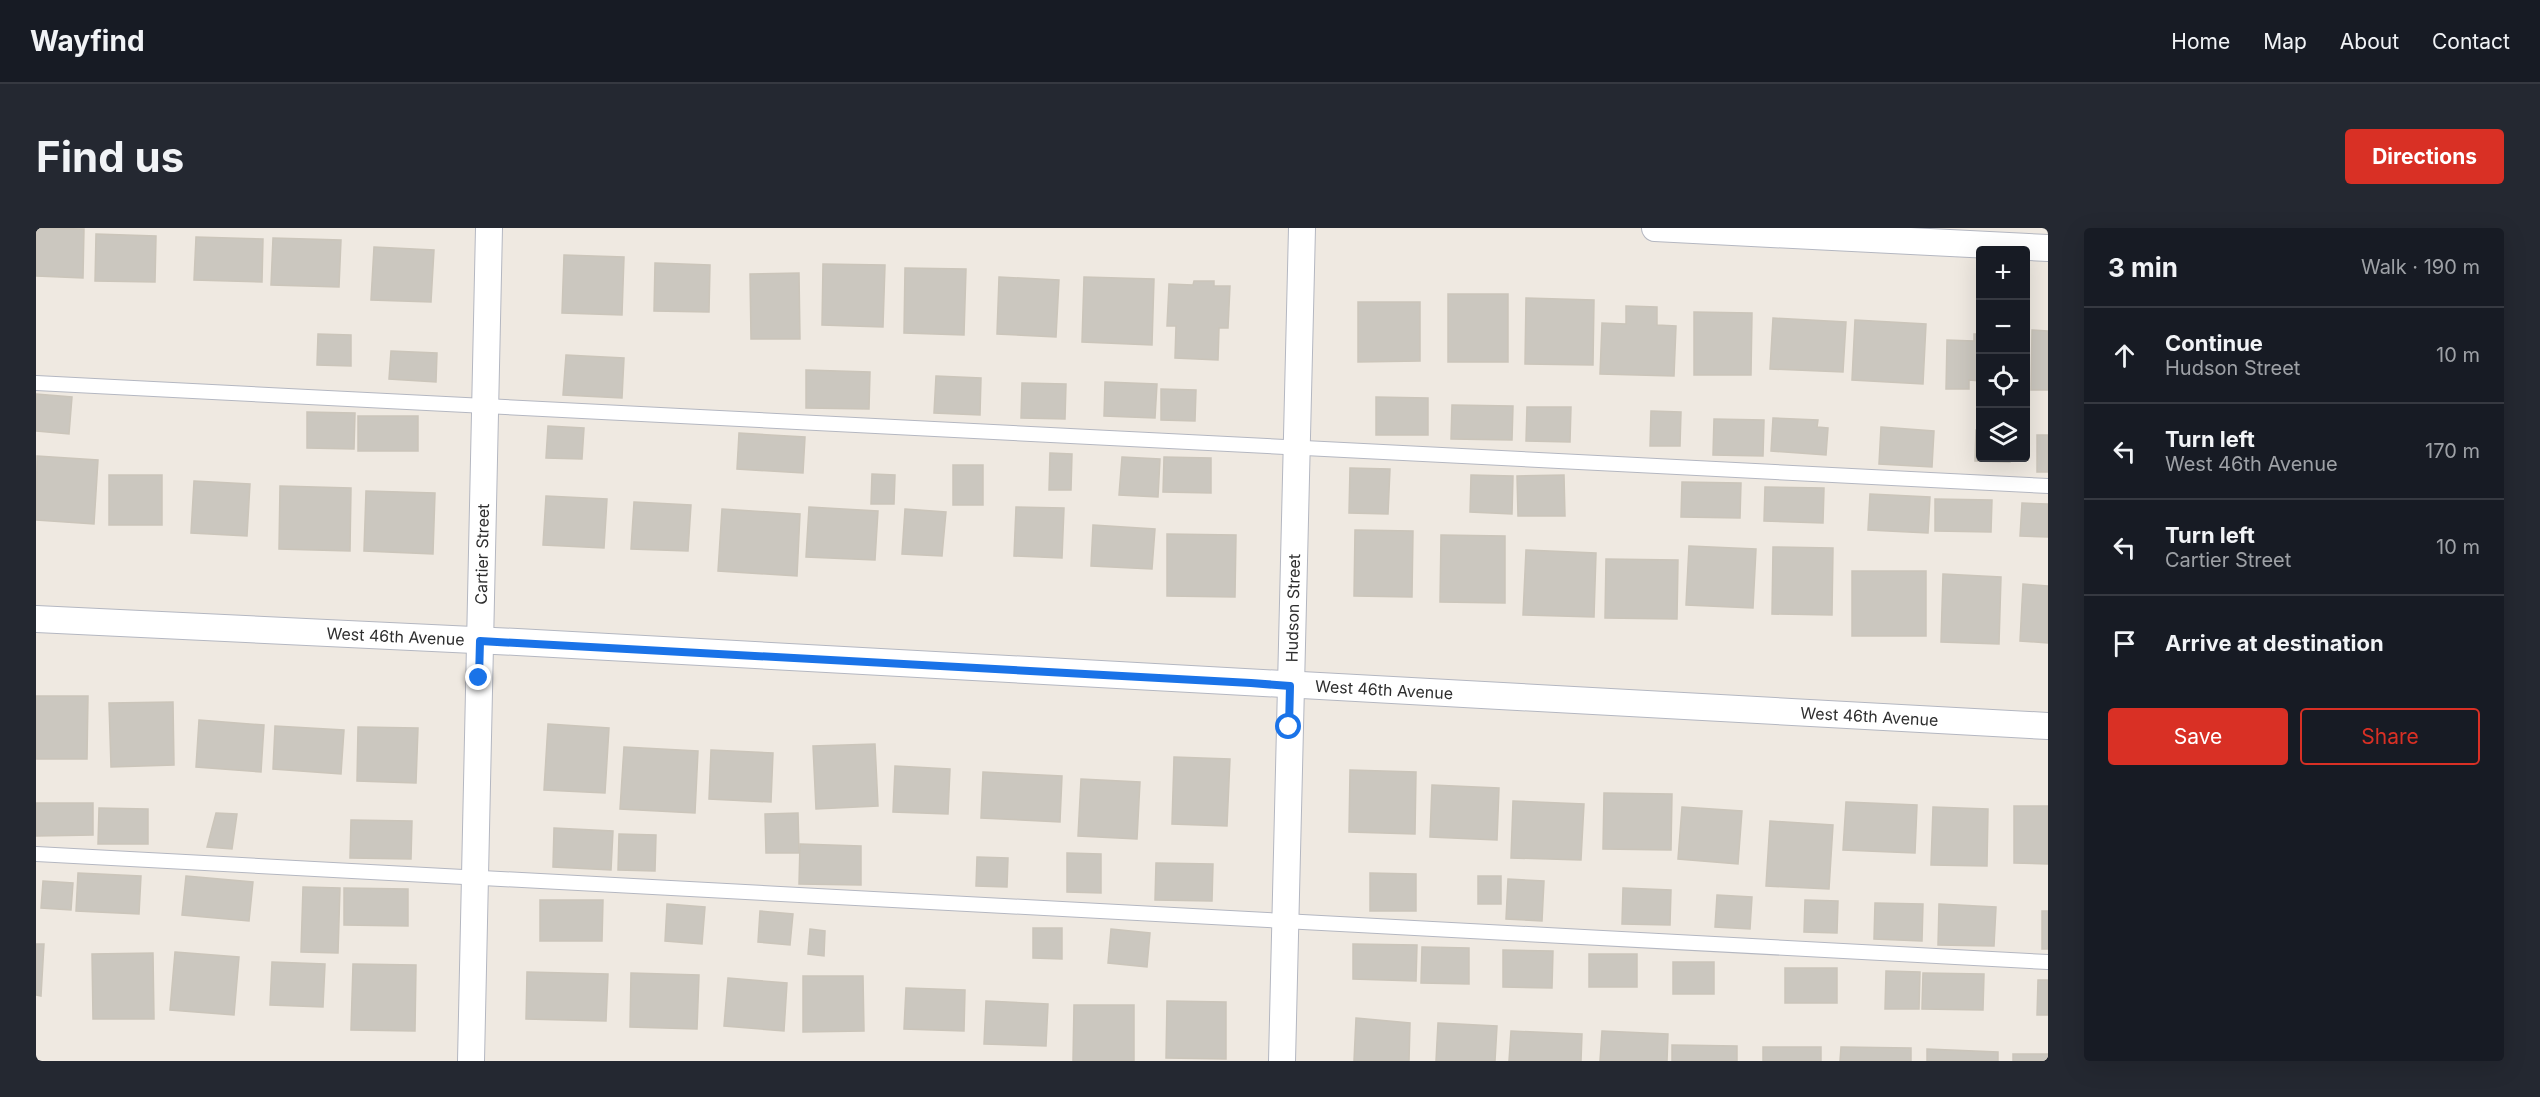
<!DOCTYPE html>
<meta charset="utf-8">
<style>
:root{--surface:#171b24;--page:#242831;--text:#f1f3f6;--muted:#9ea1a6;--line:#363941;--accent:#d93025}
body{margin:0;font-family:Inter,sans-serif;background:var(--page);color:var(--text)}
.controls{position:absolute;right:18px;top:18px;display:grid;overflow:hidden;border-radius:6px;box-shadow:0 6px 24px #0002}
.controls button{width:54px;height:54px;display:grid;place-items:center;padding:0;border:0;border-bottom:2px solid var(--line);background:var(--surface);color:var(--text);font:30px sans-serif}
.stop{position:absolute;width:18px;height:18px;margin:-14px;border:4px solid #1a73e8;border-radius:50%;background:#fff}
.stop.end{background:#1a73e8;border-color:#fff;box-shadow:0 2px 6px #0008}
.list{margin:0;padding:0;list-style:none}
h2{display:flex;justify-content:space-between;align-items:center;height:78px;margin:0;padding:0 24px;font-size:26px}
h2 small{font-size:20px;font-weight:400;color:var(--muted)}
.list li{display:grid;grid-template-columns:39px 1fr auto;gap:18px;align-items:center;box-sizing:border-box;height:96px;padding:0 24px;border-top:2px solid var(--line)}
.list b{display:block;font-size:22px;white-space:nowrap}
.list p{margin:0;font-size:20px;white-space:nowrap;color:var(--muted)}
.list em{font-size:20px;font-style:normal;color:var(--muted)}
.actions{display:flex;gap:12px;padding:18px 24px}
.actions a{flex:1;padding:14px 0;border:2px solid var(--accent);border-radius:6px;text-align:center;font-size:21px;color:var(--accent)}
.actions .main{background:var(--accent);color:#fff}
.icon{flex:none;width:33px;height:33px;fill:none;stroke:currentColor;stroke-width:2;stroke-linecap:round;stroke-linejoin:round}
.map{position:relative;flex:none;width:2012px;height:833px;overflow:hidden;border-radius:6px}
header{display:flex;align-items:center;gap:36px;box-sizing:border-box;height:84px;padding:0 30px;background:var(--surface);border-bottom:2px solid var(--line)}
header strong{font-size:28px}
nav{display:flex;gap:33px;margin-inline-start:auto;font-size:21px}
.intro{display:flex;align-items:center;justify-content:space-between;box-sizing:border-box;height:144px;padding:0 36px}
h1{margin:0;font-size:42px}
.button{padding:15px 27px;border-radius:6px;background:var(--accent);color:#fff;font-size:21px;font-weight:700}
main{display:flex;gap:36px;padding:0 36px}
aside{flex:1;background:var(--surface);border-radius:6px;box-shadow:0 6px 24px #0002}
.map>svg:first-child{display:block}
.building{fill:#cbc7bf;stroke:#cbc5ba;stroke-width:1.5}
.lines{fill:none;stroke-linecap:round;stroke-linejoin:round}
.lane-casing{stroke:#b4b7c1;stroke-width:16}
.street-casing{stroke:#b4b7c1;stroke-width:28}
.lane{stroke:#fff;stroke-width:14}
.street{stroke:#fff;stroke-width:26}
.route{stroke:#1a73e8;stroke-width:8}
.labels{text-anchor:middle;dominant-baseline:central;stroke-width:5;stroke-linejoin:round;paint-order:stroke}
.street-label{font-size:16px;fill:#2e2e2e;stroke:#fff}
</style>
<header>
<strong>Wayfind</strong>
<nav><a>Home</a><a>Map</a><a>About</a><a>Contact</a></nav>
</header>
<div class="intro"><h1>Find us</h1><a class="button">Directions</a></div>
<main>
<div class="map">
<svg width="2012" height="833" viewBox="0 0 2012 833">
<rect width="100%" height="100%" fill="#efe9e1"/>
<g class="building">
<polygon points="0,0 48,1 47,50 0,48"/>
<polygon points="60,6 120,8 119,54 59,53"/>
<polygon points="160,9 227,11 226,54 158,52"/>
<polygon points="237,10 305,12 303,59 235,57"/>
<polygon points="338,19 398,22 395,74 335,72"/>
<polygon points="528,27 588,29 586,87 526,85"/>
<polygon points="619,35 674,37 673,84 618,83"/>
<polygon points="787,36 849,37 847,99 786,97"/>
<polygon points="869,40 930,41 928,107 868,105"/>
<polygon points="763,45 764,111 715,111 714,46"/>
<polygon points="963,49 1023,52 1020,109 961,106"/>
<polygon points="1048,49 1118,51 1116,117 1046,114"/>
<polygon points="1158,53 1178,53 1178,58 1194,58 1192,100 1183,100 1182,132 1139,130 1140,98 1131,98 1133,56 1157,57"/>
<rect x="1412" y="66" width="60" height="68"/>
<polygon points="1490,70 1558,72 1557,137 1489,136"/>
<polygon points="1322,74 1384,74 1384,133 1322,134"/>
<polygon points="1590,78 1621,79 1621,97 1640,98 1638,148 1564,146 1566,95 1590,96"/>
<polygon points="1658,84 1716,85 1715,147 1658,147"/>
<polygon points="1737,90 1810,94 1807,144 1734,141"/>
<polygon points="1819,92 1890,96 1887,156 1816,152"/>
<polygon points="1996,102 2012,103 2012,162 1995,162"/>
<polygon points="282,106 315,107 315,138 281,137"/>
<polygon points="1938,106 1944,106 1944,153 1933,152 1933,161 1910,161 1911,112 1938,113"/>
<polygon points="355,123 401,125 400,154 353,151"/>
<polygon points="530,127 588,130 586,170 527,167"/>
<polygon points="770,142 834,144 833,181 770,180"/>
<polygon points="900,148 945,150 944,187 898,185"/>
<polygon points="1069,154 1121,156 1119,190 1068,188"/>
<polygon points="986,155 1030,156 1029,191 985,190"/>
<polygon points="1125,161 1160,162 1159,193 1125,192"/>
<polygon points="0,166 36,169 33,206 0,203"/>
<polygon points="1340,169 1392,170 1392,207 1340,207"/>
<polygon points="1416,177 1477,178 1476,212 1415,211"/>
<polygon points="1491,179 1535,179 1534,214 1490,213"/>
<polygon points="1615,183 1645,184 1644,218 1614,218"/>
<polygon points="271,184 319,185 318,221 271,220"/>
<rect x="322" y="188" width="60" height="35"/>
<polygon points="1737,190 1782,192 1781,199 1792,200 1790,227 1735,223"/>
<polygon points="1678,191 1728,192 1727,228 1677,227"/>
<polygon points="512,198 548,200 546,231 510,230"/>
<polygon points="1845,199 1898,203 1896,239 1843,236"/>
<polygon points="1940,202 1944,202 1944,230 1975,230 1974,234 1939,233"/>
<polygon points="703,205 769,209 767,245 701,241"/>
<rect x="2001" y="207" width="11" height="37"/>
<polygon points="1014,225 1036,226 1035,262 1013,262"/>
<polygon points="1,228 62,232 58,296 0,292"/>
<polygon points="1086,229 1124,231 1122,269 1083,267"/>
<polygon points="1128,229 1175,230 1175,265 1127,264"/>
<rect x="917" y="237" width="30" height="40"/>
<polygon points="1314,240 1354,241 1352,286 1313,285"/>
<polygon points="836,246 859,247 858,276 835,276"/>
<rect x="73" y="247" width="53" height="50"/>
<polygon points="1435,247 1477,248 1476,286 1434,284"/>
<polygon points="1528,247 1529,288 1482,288 1481,248"/>
<polygon points="158,253 214,256 211,308 155,305"/>
<polygon points="1646,254 1705,255 1704,290 1645,289"/>
<polygon points="244,258 315,260 314,323 243,321"/>
<polygon points="1729,259 1788,260 1787,295 1728,293"/>
<polygon points="330,263 399,265 397,326 328,323"/>
<polygon points="1834,266 1894,269 1892,305 1832,302"/>
<polygon points="510,268 571,271 568,320 507,317"/>
<polygon points="1899,271 1956,272 1955,304 1899,303"/>
<polygon points="598,274 655,277 652,323 595,321"/>
<polygon points="1986,275 2012,276 2012,309 1984,308"/>
<polygon points="773,279 842,283 839,332 770,329"/>
<polygon points="980,279 1028,280 1026,330 978,328"/>
<polygon points="686,281 764,286 761,348 682,343"/>
<polygon points="869,281 910,284 906,328 866,326"/>
<polygon points="1057,297 1119,301 1116,341 1055,338"/>
<polygon points="1319,302 1377,303 1376,369 1318,368"/>
<polygon points="1131,306 1200,307 1199,369 1131,368"/>
<polygon points="1405,307 1469,308 1469,375 1404,374"/>
<polygon points="1653,318 1720,321 1717,380 1650,377"/>
<polygon points="1737,319 1797,320 1796,387 1736,386"/>
<polygon points="1490,322 1560,325 1558,389 1487,387"/>
<polygon points="1570,331 1642,332 1641,391 1569,390"/>
<rect x="1816" y="343" width="74" height="65"/>
<polygon points="1907,346 1965,349 1963,416 1905,414"/>
<polygon points="1987,356 2012,358 2012,415 1984,413"/>
<polygon points="0,468 52,468 51,531 0,531"/>
<polygon points="137,474 138,537 75,539 73,475"/>
<polygon points="163,492 228,497 225,544 160,539"/>
<polygon points="512,496 573,500 569,565 508,562"/>
<polygon points="239,498 308,502 305,546 237,541"/>
<polygon points="322,499 382,500 380,555 321,553"/>
<polygon points="839,516 842,578 780,581 777,518"/>
<polygon points="588,519 662,523 659,585 584,581"/>
<polygon points="675,522 737,525 735,574 673,571"/>
<polygon points="1138,529 1194,531 1191,598 1136,596"/>
<polygon points="859,538 914,541 912,586 857,584"/>
<polygon points="1314,542 1380,544 1379,606 1313,604"/>
<polygon points="947,544 1026,548 1024,594 945,590"/>
<polygon points="1045,551 1104,554 1101,611 1042,608"/>
<polygon points="1396,557 1463,560 1461,612 1394,609"/>
<polygon points="1568,565 1636,566 1635,622 1567,621"/>
<polygon points="1477,573 1548,576 1545,632 1475,630"/>
<polygon points="1810,574 1881,577 1879,625 1807,622"/>
<polygon points="0,575 57,575 57,607 0,608"/>
<polygon points="1978,578 2012,578 2012,636 1978,635"/>
<polygon points="1646,579 1706,583 1702,636 1642,631"/>
<polygon points="1897,579 1952,581 1951,638 1895,637"/>
<polygon points="63,580 112,581 112,616 62,616"/>
<polygon points="180,585 201,586 196,621 171,619"/>
<polygon points="762,585 763,625 730,625 729,586"/>
<polygon points="315,592 376,593 375,631 314,630"/>
<polygon points="1734,593 1797,597 1793,661 1730,658"/>
<polygon points="518,600 577,603 575,642 517,639"/>
<polygon points="583,606 620,607 619,643 582,642"/>
<polygon points="764,616 825,618 825,657 763,656"/>
<polygon points="1031,625 1065,626 1065,665 1031,664"/>
<polygon points="941,629 972,630 971,659 940,658"/>
<polygon points="1120,635 1177,636 1176,673 1119,672"/>
<polygon points="42,645 105,648 103,686 40,683"/>
<polygon points="1334,645 1380,646 1380,683 1334,683"/>
<polygon points="150,648 217,654 213,693 146,687"/>
<rect x="1442" y="648" width="23" height="28"/>
<polygon points="1472,651 1508,653 1506,693 1470,691"/>
<polygon points="7,653 37,655 35,682 5,680"/>
<polygon points="267,659 304,660 302,725 265,724"/>
<polygon points="308,660 372,661 372,698 308,697"/>
<polygon points="1587,660 1635,662 1634,697 1586,696"/>
<polygon points="1681,667 1716,669 1714,701 1679,699"/>
<polygon points="504,672 567,672 566,713 504,713"/>
<polygon points="1769,672 1802,673 1801,705 1768,704"/>
<polygon points="1839,675 1887,676 1886,713 1838,711"/>
<polygon points="631,676 669,679 666,716 629,713"/>
<polygon points="1903,676 1960,679 1958,718 1902,717"/>
<polygon points="724,683 757,686 754,717 722,714"/>
<rect x="2006" y="683" width="6" height="38"/>
<polygon points="997,700 1026,700 1026,731 997,730"/>
<polygon points="774,701 789,703 788,728 772,726"/>
<polygon points="1075,701 1114,705 1111,739 1072,735"/>
<polygon points="0,716 8,716 5,768 0,767"/>
<polygon points="1317,716 1381,717 1380,753 1317,751"/>
<polygon points="1386,719 1433,720 1433,756 1385,755"/>
<polygon points="1467,722 1517,723 1516,760 1467,759"/>
<polygon points="139,724 203,729 198,787 134,782"/>
<polygon points="117,725 118,791 57,791 56,726"/>
<rect x="1553" y="726" width="48" height="33"/>
<polygon points="236,734 289,736 287,779 234,777"/>
<rect x="1637" y="734" width="41" height="32"/>
<polygon points="317,736 380,737 379,803 315,802"/>
<rect x="1749" y="740" width="52" height="35"/>
<polygon points="1850,743 1884,744 1883,781 1849,781"/>
<polygon points="491,744 572,746 570,793 490,791"/>
<polygon points="595,745 663,747 661,801 594,799"/>
<polygon points="1887,745 1948,746 1947,782 1886,781"/>
<polygon points="767,748 827,748 828,803 767,804"/>
<polygon points="692,750 751,755 748,803 688,798"/>
<polygon points="2002,752 2012,752 2012,787 2001,787"/>
<polygon points="870,760 929,762 928,803 868,801"/>
<polygon points="950,773 1012,776 1010,818 948,816"/>
<polygon points="1131,773 1190,774 1190,831 1130,830"/>
<polygon points="1038,777 1098,777 1098,833 1037,833"/>
<polygon points="1320,790 1374,795 1373,833 1318,833"/>
<polygon points="1402,795 1461,798 1459,833 1400,833"/>
<polygon points="1475,803 1546,806 1545,833 1473,833"/>
<polygon points="1566,803 1632,806 1631,833 1564,833"/>
<polygon points="1636,817 1701,818 1701,833 1636,833"/>
<rect x="1727" y="819" width="58" height="14"/>
<polygon points="1805,819 1875,820 1875,833 1804,833"/>
<polygon points="1891,821 1962,824 1962,833 1891,833"/>
<rect x="1977" y="826" width="35" height="7"/>
</g>
<g class="lines">
<defs>
<g id="lane">
<polyline points="0,155 2012,258"/>
<polyline points="0,626 2012,734"/>
</g>
<g id="street">
<polyline points="1619,0 2012,20"/>
<path id="s1" d="M0,391l481,23 1531,84"/>
<path id="s2" d="M435,833l18,-833"/>
<path id="s3" d="M1246,833l20,-833"/>
</g>
</defs>
<use href="#lane" class="lane-casing"/>
<use href="#street" class="street-casing"/>
<use href="#lane" class="lane"/>
<use href="#street" class="street"/>
</g>
<g class="lines">
<polyline class="route" points="443,450 444,413 1215,455 1254,458 1253,499"/>
</g>
<g class="labels">
<g class="street-label">
<text stroke="none"><textPath href="#s2" startOffset="507">Cartier Street</textPath></text>
<text stroke="none"><textPath href="#s3" startOffset="453">Hudson Street</textPath></text>
<text stroke="none"><textPath href="#s1" startOffset="360">West 46th Avenue</textPath></text>
<text stroke="none"><textPath href="#s1" startOffset="1350">West 46th Avenue</textPath></text>
<text stroke="none"><textPath href="#s1" startOffset="1836">West 46th Avenue</textPath></text>
</g>
</g>
</svg>
<div class="controls">
<button>+</button>
<button>−</button>
<button><svg class="icon" aria-label="locate" viewBox="0 0 24 24"><circle cx="12" cy="12" r="6"/><path d="M12 2v4M12 18v4M2 12h4M18 12h4"/></svg></button>
<button><svg class="icon" aria-label="layers" viewBox="0 0 24 24"><path d="M12 4l9 5-9 5-9-5zM3 14l9 5 9-5"/></svg></button>
</div>
<div class="stop" style="left:1253px;top:499px"></div>
<div class="stop end" style="left:443px;top:450px"></div>
</div>
<aside>
<h2>3 min<small>Walk · 190 m</small></h2>
<ul class="list">
<li><svg class="icon" aria-label="ahead" viewBox="0 0 24 24"><path d="M12 20V5M6 11l6-6 6 6"/></svg><div><b>Continue</b><p>Hudson Street</p></div><em>10 m</em></li>
<li><svg class="icon" aria-label="left" viewBox="0 0 24 24"><path d="M17 20v-9H6M10 6l-5 5 5 5"/></svg><div><b>Turn left</b><p>West 46th Avenue</p></div><em>170 m</em></li>
<li><svg class="icon" aria-label="left" viewBox="0 0 24 24"><path d="M17 20v-9H6M10 6l-5 5 5 5"/></svg><div><b>Turn left</b><p>Cartier Street</p></div><em>10 m</em></li>
<li><svg class="icon" aria-label="arrive" viewBox="0 0 24 24"><path d="M6 21V4h12l-3 4 3 4H6"/></svg><div><b>Arrive at destination</b></div></li>
</ul>
<div class="actions"><a class="main">Save</a><a>Share</a></div>
</aside>
</main>
